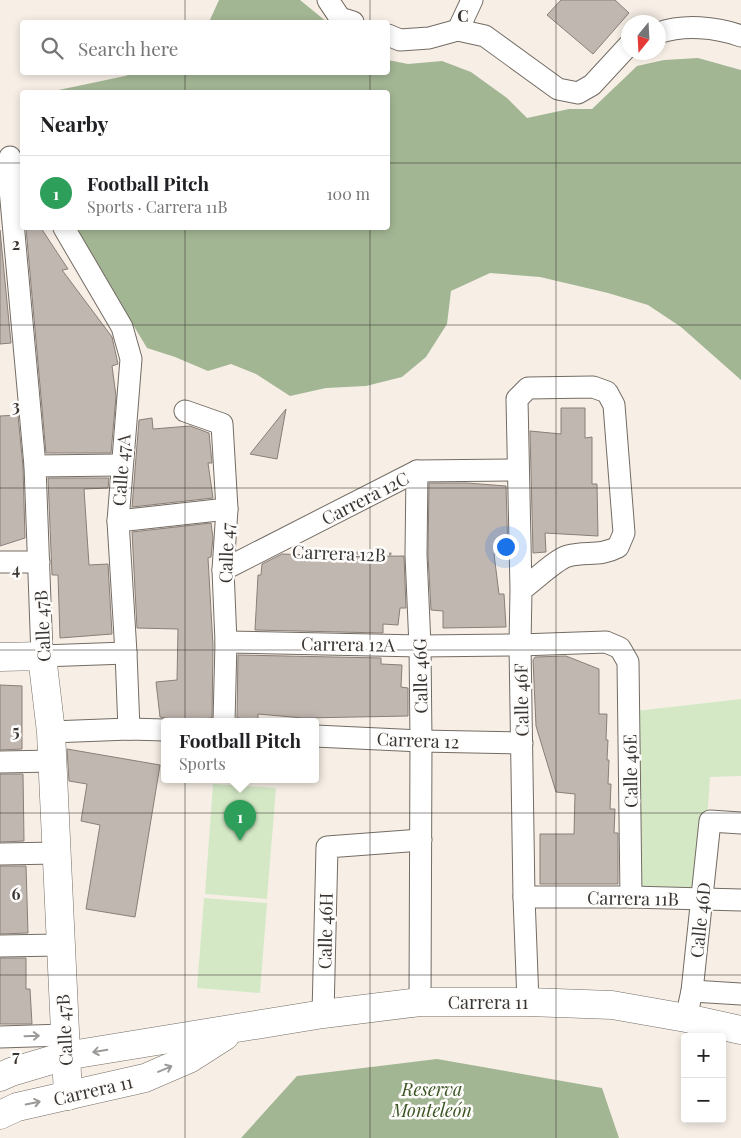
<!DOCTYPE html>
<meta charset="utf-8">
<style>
:root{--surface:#fff;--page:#f6f6f6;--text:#202124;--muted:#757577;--line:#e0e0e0;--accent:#111827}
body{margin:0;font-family:"Playfair Display",serif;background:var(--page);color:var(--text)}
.controls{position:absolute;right:15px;bottom:15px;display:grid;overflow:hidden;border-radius:5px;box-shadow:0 2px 8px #0003}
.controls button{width:45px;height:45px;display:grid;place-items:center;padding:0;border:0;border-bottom:1px solid var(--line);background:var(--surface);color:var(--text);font:25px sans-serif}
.compass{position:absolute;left:621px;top:15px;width:45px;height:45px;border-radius:50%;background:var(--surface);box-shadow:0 2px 8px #0003;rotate:198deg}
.you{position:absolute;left:505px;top:546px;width:18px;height:18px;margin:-12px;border:4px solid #fff;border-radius:50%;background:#1a73e8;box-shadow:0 0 0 8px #1a73e833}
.badge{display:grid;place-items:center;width:32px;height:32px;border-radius:50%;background:var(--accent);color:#fff;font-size:16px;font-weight:700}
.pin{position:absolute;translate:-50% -41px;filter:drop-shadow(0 1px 2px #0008)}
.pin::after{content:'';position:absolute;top:26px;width:18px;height:15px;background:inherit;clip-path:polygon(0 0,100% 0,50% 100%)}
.popup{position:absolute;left:161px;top:718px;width:158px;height:65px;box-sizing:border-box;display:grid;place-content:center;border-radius:5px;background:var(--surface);filter:drop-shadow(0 1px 4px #0005);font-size:16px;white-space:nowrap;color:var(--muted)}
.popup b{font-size:19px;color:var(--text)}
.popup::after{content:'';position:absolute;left:50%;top:100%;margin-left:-10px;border:10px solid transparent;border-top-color:var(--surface)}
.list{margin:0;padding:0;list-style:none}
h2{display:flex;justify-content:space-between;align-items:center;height:65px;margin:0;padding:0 20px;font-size:21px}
h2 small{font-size:16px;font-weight:400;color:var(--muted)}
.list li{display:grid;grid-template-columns:32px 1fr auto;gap:15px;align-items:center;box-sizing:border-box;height:75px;padding:0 20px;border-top:1px solid var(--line)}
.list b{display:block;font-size:19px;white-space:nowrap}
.list p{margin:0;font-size:16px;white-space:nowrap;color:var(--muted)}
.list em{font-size:16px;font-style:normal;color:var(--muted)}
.icon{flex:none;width:28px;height:28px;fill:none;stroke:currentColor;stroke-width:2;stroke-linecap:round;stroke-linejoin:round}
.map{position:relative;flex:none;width:741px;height:1138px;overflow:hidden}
.search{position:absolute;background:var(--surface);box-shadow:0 2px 8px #0003;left:20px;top:20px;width:370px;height:55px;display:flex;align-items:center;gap:12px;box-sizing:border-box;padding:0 18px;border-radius:5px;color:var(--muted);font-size:19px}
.panel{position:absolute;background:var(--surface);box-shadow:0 2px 8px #0003;left:20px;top:90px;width:370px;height:140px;border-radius:5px}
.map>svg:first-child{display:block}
.green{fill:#d4e8c6}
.forest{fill:#a3b694}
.building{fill:#c1b7b1;stroke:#897f79}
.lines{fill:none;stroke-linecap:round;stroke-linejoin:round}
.minor-casing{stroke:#736c64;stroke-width:23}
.tertiary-casing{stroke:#736c64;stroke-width:29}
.path{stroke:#9f9993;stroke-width:3;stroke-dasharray:2.5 4;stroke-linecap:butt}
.minor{stroke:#fff;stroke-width:21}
.tertiary{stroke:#fff;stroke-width:28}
.oneway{stroke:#9c9a98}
.grid{fill:none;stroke:#383532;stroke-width:1;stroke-opacity:0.55}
.labels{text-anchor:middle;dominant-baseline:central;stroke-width:5;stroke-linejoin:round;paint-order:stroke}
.street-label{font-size:18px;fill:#383532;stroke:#fffdfc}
.park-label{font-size:18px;font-style:italic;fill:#3a5422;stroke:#fffdfc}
.grid-label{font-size:16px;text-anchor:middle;font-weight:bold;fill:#383532;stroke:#fffdfc;stroke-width:5;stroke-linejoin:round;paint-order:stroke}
</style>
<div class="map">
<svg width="741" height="1138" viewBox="0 0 741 1138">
<rect width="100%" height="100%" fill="#f7efe6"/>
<g class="green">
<polygon points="741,699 741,776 710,777 704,872 690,893 635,887 636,711"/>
<polygon points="213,784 276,788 267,899 205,894"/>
<polygon points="204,898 267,903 260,993 197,988"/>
</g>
<g class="forest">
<polygon points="219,0 300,0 327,22 209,22"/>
<polygon points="698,58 741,70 741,380 681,327 648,305 608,293 540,277 490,273 451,291 447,324 426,357 402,377 366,386 326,388 290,396 256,374 231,364 208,371 175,357 147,348 75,228 388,228 388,92 49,92 125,76 134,73 388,72 388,60 408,64 442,61 471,72 507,98 527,118 569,109 592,109 637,66 664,60"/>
<polygon points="437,1059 602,1088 619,1138 241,1138 297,1076"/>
</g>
<g class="building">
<polygon points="561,0 615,0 629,13 593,54 547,15"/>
<polygon points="26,228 41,228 68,269 62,270 112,337 118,364 112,366 116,396 111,453 46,453"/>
<polygon points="0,230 11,343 0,344"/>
<polygon points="561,408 585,408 585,438 592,437 592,484 597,484 598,536 545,533 546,552 533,553 530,431 561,434"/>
<polygon points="286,409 277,459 250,454"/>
<polygon points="18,415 23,467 25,538 0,546 0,416"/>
<polygon points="152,418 153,429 190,426 209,433 212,463 208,463 213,498 132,507 139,420"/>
<polygon points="48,478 109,478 108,488 84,489 89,565 108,564 112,634 60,638 58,575 52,575"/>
<polygon points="429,483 467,483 506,486 508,554 494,554 499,594 504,594 506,627 443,628 443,611 431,610 428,555"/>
<polygon points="211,523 213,538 211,557 208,558 213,646 212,718 174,721 166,718 160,717 156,682 177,680 178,629 137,628 132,532"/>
<polygon points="282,554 313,555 313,557 404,556 406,608 400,608 398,625 383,624 383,633 255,630 258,575 261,575 262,564"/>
<polygon points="238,655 381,658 381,664 402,665 401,687 408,688 408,716 303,718 258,714 258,720 237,718"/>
<polygon points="566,656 599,669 599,714 607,714 606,740 608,740 607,760 609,760 608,784 611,784 610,809 615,809 614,833 618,833 618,884 540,884 540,834 574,834 575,794 556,792 536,726 533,660 535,657"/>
<polygon points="0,685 22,686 22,749 0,750"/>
<polygon points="67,749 160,765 135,917 86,909 100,825 81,821 87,784 69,781"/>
<polygon points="0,774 23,774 24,841 0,842"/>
<polygon points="0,866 26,866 28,933 0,934"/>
<polygon points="0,958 26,958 26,989 30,989 32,1024 0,1024"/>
</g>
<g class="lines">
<defs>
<g id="minor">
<polyline points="328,0 340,18 353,22"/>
<polyline points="458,30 472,0"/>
<path d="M658,33c26,-9 58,-6 83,3"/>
<polyline points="388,35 400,40 429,38 458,30 485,36 558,89 578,93 592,85 628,46"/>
<polyline points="10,157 10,189 35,466 42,656 126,653"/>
<polyline points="64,228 122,327 131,359 118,521 126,653 129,729"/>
<polyline points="185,411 222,424 227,509 223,570 226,642 224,722"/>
<polyline points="35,466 121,465"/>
<polyline points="417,471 416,555 420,646 421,741 420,1002"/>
<polyline points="118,521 227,509"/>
<polyline points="0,562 39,562"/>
<polyline points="223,570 417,471 518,470"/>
<path d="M521,590c12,-8 35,-31 47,-34 19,-5 31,1 50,-9l6,-14 -10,-128 -7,-13 -14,-5 -65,1 -11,11 4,191 -1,55 4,252 4,105"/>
<polyline points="226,642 420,646 520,645 606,642 620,648 628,662 631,897"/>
<polyline points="51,732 129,729 165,730"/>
<polyline points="315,736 421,741 522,743"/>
<polyline points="0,762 53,761"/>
<polyline points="0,854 57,853"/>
<polyline points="524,897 631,897 741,900"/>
<polyline points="0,946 60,945"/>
<polyline points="692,991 741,994"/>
<polyline points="323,1014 327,847 421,840"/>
<polyline points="686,1018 692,991 710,821 741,823"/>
<polyline points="0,1037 64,1035"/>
</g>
<g id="tertiary">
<polyline points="0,657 42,656 51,732 68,1096"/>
<polyline points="0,1077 11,1072 65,1056 323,1014 420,1002 528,1002 612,1005 686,1018 741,1030"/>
<polyline points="0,1115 17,1107 145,1078 189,1059 225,1036"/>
</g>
</defs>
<use href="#minor" class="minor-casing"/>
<use href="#tertiary" class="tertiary-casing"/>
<polyline class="path" points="311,552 393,554"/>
<use href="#minor" class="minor"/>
<use href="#tertiary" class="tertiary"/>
</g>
<defs><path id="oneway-shaft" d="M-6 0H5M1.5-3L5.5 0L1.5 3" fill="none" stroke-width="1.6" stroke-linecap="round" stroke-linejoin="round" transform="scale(1.25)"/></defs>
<g class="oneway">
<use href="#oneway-shaft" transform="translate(32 1036) rotate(-2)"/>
<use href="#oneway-shaft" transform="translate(100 1051) rotate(171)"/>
<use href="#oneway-shaft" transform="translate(165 1069) rotate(-23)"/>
<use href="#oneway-shaft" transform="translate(33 1103) rotate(-12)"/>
</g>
<path class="grid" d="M185,0v22M370,0v22M556,0v1138M185,72v20M370,72v20M0,163h22M388,163h353M185,228v910M370,228v910M0,325h741M0,488h741M0,650h741M0,813h741M0,975h741"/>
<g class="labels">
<g class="street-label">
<text transform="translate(121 470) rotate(-86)">Calle 47A</text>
<text transform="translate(365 498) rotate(-27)">Carrera 12C</text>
<text transform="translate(226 553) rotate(-88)">Calle 47</text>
<text transform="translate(339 553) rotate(2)">Carrera 12B</text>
<text transform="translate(42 626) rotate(-93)">Calle 47B</text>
<text transform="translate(348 644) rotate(1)">Carrera 12A</text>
<text transform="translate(420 676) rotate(-91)">Calle 46G</text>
<text transform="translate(521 700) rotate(-91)">Calle 46F</text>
<text transform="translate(418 740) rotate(2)">Carrera 12</text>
<text transform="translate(630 771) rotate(-91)">Calle 46E</text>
<text transform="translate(633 898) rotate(1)">Carrera 11B</text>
<text transform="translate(700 920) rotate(-84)">Calle 46D</text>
<text transform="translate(325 931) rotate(-89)">Calle 46H</text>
<text x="488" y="1002">Carrera 11</text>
<text transform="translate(64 1030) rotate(-93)">Calle 47B</text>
<text transform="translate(93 1090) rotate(-13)">Carrera 11</text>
</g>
<g class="park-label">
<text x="432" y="1089">Reserva<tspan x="432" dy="21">Monteleón</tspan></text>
</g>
</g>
<g class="grid-label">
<text x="463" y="22">C</text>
<text x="16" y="250">2</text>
<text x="16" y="412">3</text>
<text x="16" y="575">4</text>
<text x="16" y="737">5</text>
<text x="16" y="900">6</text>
<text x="16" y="1062">7</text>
</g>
</svg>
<div class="controls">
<button>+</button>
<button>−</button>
</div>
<svg class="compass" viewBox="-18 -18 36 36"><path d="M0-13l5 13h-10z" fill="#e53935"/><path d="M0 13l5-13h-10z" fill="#757577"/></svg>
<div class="you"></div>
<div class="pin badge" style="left:240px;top:841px;background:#2e9e5b">1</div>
<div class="popup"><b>Football Pitch</b>Sports</div>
<div class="search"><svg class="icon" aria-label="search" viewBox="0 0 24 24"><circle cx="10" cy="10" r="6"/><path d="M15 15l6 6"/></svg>Search here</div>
<section class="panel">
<h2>Nearby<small></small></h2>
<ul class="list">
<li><span class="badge" style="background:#2e9e5b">1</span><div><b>Football Pitch</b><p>Sports · Carrera 11B</p></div><em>100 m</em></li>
</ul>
</section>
</div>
